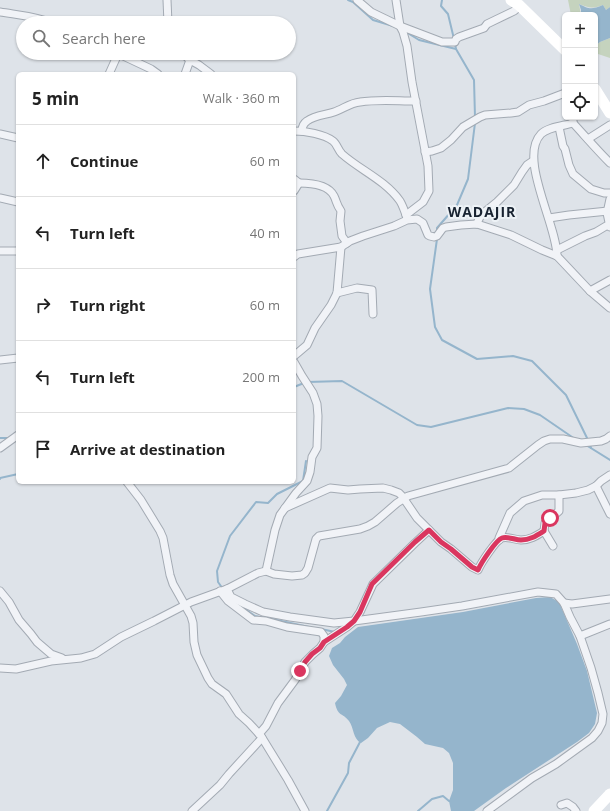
<!DOCTYPE html>
<meta charset="utf-8">
<style>
:root{--surface:#fff;--page:#f6f6f6;--text:#222;--muted:#767676;--line:#e0e0e0}
body{margin:0;font-family:"Open Sans",sans-serif;background:var(--page);color:var(--text)}
.controls{position:absolute;right:12px;top:12px;display:grid;overflow:hidden;border-radius:6px;box-shadow:0 1px 3px #0004}
.controls button{width:36px;height:36px;display:grid;place-items:center;padding:0;border:0;border-bottom:1px solid var(--line);background:var(--surface);color:var(--text);font:20px sans-serif}
.stop{position:absolute;width:12px;height:12px;margin:-9px;border:3px solid #da365f;border-radius:50%;background:#fff}
.stop.end{background:#da365f;border-color:#fff;box-shadow:0 1px 4px #0008}
.list{margin:0;padding:0;list-style:none}
h2{display:flex;justify-content:space-between;align-items:center;height:52px;margin:0;padding:0 16px;font-size:17px}
h2 small{font-size:13px;font-weight:400;color:var(--muted)}
.list li{display:grid;grid-template-columns:26px 1fr auto;gap:12px;align-items:center;box-sizing:border-box;height:72px;padding:0 16px;border-top:1px solid var(--line)}
.list b{display:block;font-size:15px;white-space:nowrap}
.list em{font-size:13px;font-style:normal;color:var(--muted)}
.icon{flex:none;width:22px;height:22px;fill:none;stroke:currentColor;stroke-width:2;stroke-linecap:round;stroke-linejoin:round}
.map{position:relative;flex:none;width:610px;height:811px;overflow:hidden}
.search{position:absolute;background:var(--surface);box-shadow:0 1px 3px #0004;left:16px;top:16px;width:280px;height:44px;display:flex;align-items:center;gap:10px;box-sizing:border-box;padding:0 14px;border-radius:22px;color:var(--muted);font-size:15px}
.panel{position:absolute;background:var(--surface);box-shadow:0 1px 3px #0004;left:16px;top:72px;width:280px;height:412px;border-radius:6px}
.map>svg:first-child{display:block}
.green{fill:#c5d3be}
.water{fill:#95b5cc}
.lines{fill:none;stroke-linecap:round;stroke-linejoin:round}
.stream{stroke:#95b5cc;stroke-width:2}
.street-casing{stroke:#a3aab3;stroke-width:9}
.street{stroke:#f1f3f7;stroke-width:7}
.secondary{stroke:#fff;stroke-width:11}
.route{stroke:#da365f;stroke-width:5}
.labels{text-anchor:middle;dominant-baseline:central;stroke-width:4;stroke-linejoin:round;paint-order:stroke}
.district-label{font-size:14px;font-weight:bold;letter-spacing:1px;fill:#182331;stroke:#edf2f6}
</style>
<div class="map">
<svg width="610" height="811" viewBox="0 0 610 811">
<rect width="100%" height="100%" fill="#dee3e9"/>
<g class="green">
<path d="M568,0h42v7l-4,3 -3,-5c-11,4 -14,3 -24,-1l2,11h-10z"/>
<polygon points="610,38 610,58 595,53 595,46 600,42"/>
</g>
<g class="water">
<path d="M579,4c10,5 12,6 24,1l3,5 4,-3v31l-10,4 -5,4v-31h-14v-5z"/>
<path d="M550,597l9,5 18,42 10,27 10,42 -2,11 -6,9 -12,9 -71,46 -32,23h-23l-2,-10 4,-11v-27l-4,-10 -6,-5 -18,-4 -8,-7 -17,-13 -10,-2 -13,6 -9,10 -7,5c-8,-4 -7,-15 -12,-22 -7,-9 -11,-4 -14,-18l6,-7 6,-11 -3,-6 -11,-14 -4,-9 3,-8 8,-5 5,-6 13,-10 105,-15 73,-14z"/>
</g>
<g class="lines">
<g class="stream">
<polyline points="348,0 353,2 373,20 393,26"/>
<polyline points="442,0 441,6 448,14 454,39"/>
<polyline points="406,32 419,40 456,49"/>
<polyline points="455,44 456,49 474,80 475,117"/>
<polyline points="437,231 437,228 457,205 468,179 475,123"/>
<polyline points="437,239 430,289 435,327 442,340 477,359 513,356 532,361 566,395 588,440"/>
<polyline points="308,382 342,381 417,425 431,427 508,408 524,409 540,415 575,439"/>
<polyline points="294,387 304,383"/>
<polyline points="0,438 11,438"/>
<polyline points="590,444 591,448"/>
<polyline points="586,445 610,460"/>
<polyline points="0,479 0,478 18,474"/>
<polyline points="223,589 218,582 217,571 230,536 256,502 268,503 277,494 303,481 306,461"/>
<polyline points="245,609 255,616 264,618"/>
<polyline points="272,619 309,627"/>
<polyline points="321,629 335,632"/>
<polyline points="327,811 348,773 349,763 360,742"/>
<polyline points="418,811 432,799 443,796 449,801"/>
</g>
<defs>
<g id="street">
<polyline points="167,0 168,23"/>
<polyline points="357,0 371,12 400,26 442,42 455,42 456,39 459,37 484,28 487,24 514,11 520,6"/>
<polyline points="396,0 400,26 403,32 407,46 412,82 428,166 429,191 423,202 406,215"/>
<path d="M0,12c18,3 35,4 52,11"/>
<polyline points="117,53 151,69 158,74"/>
<polyline points="182,53 190,60 199,65 211,74"/>
<polyline points="109,74 118,54"/>
<polyline points="185,74 190,60"/>
<path d="M573,123c12,13 24,27 37,40"/>
<polyline points="559,127 563,146 565,149 569,165 573,174 591,189 604,193 610,193"/>
<path d="M294,131c11,0 30,3 39,10 4,3 5,9 9,13 18,16 43,26 58,47 3,5 5,11 7,17"/>
<path d="M302,131c0,-4 2,-8 5,-10 8,-6 18,-6 27,-9 9,-3 16,-9 26,-10 18,-3 37,-1 56,-1"/>
<polyline points="0,134 18,138"/>
<polyline points="588,139 610,125"/>
<polyline points="425,152 432,151 441,148 451,140 463,127 480,117 485,115 511,113 518,112 529,105 544,101 565,93"/>
<polyline points="294,179 299,183 294,191"/>
<path d="M299,183c11,0 29,1 35,13 3,6 2,8 7,15l-1,10 2,15 5,7"/>
<polyline points="0,198 18,202"/>
<polyline points="610,199 607,213 610,227"/>
<polyline points="549,218 569,215 608,211"/>
<polyline points="477,224 478,221 481,215 497,202 514,185 522,172 527,165 533,161"/>
<polyline points="557,250 585,236 596,232 606,226 610,225"/>
<polyline points="0,251 18,251"/>
<path d="M557,256c0,-31 -39,-98 -16,-122 7,-7 22,-8 32,-11v-6"/>
<polyline points="294,257 298,254 341,247 350,241 363,236 394,226 407,220 417,219 423,223 428,235 430,236 434,237 437,236 443,228 446,227 461,225 477,224 511,235 542,250 557,256 590,291 610,308"/>
<polyline points="590,291 610,280"/>
<polyline points="337,293 357,288 372,290 373,314"/>
<polyline points="294,356 307,345 315,328 331,305 337,293 341,247"/>
<polyline points="0,360 18,358"/>
<polyline points="0,448 18,435"/>
<polyline points="127,482 141,500 160,531 163,538 170,575 173,584 191,616 193,623 194,642 197,655 208,678 212,684 226,694 239,714 249,723 261,736 288,780 305,811"/>
<polyline points="596,486 610,514"/>
<path d="M285,508l45,-20 18,2 12,-1 23,-1 8,2 8,3 3,3 15,22 24,24 10,7 21,18 6,3c3,-7 18,-30 24,-32 6,-2 13,2 19,2 9,0 15,-4 23,-9"/>
<polyline points="499,540 499,538 510,513 524,501 542,495 559,495 576,493 588,490 596,486 601,481 610,475"/>
<polyline points="553,546 544,531 545,523 559,511 559,495"/>
<polyline points="266,571 275,530 280,515 296,493 307,481 310,472 312,457 317,448 318,416 317,404 313,393 302,376 294,362"/>
<polyline points="227,589 231,597 245,604 263,612 290,617 334,623 354,621 421,612 462,606 538,592 556,594 564,603 570,617 580,636 591,668 598,693 603,714 602,723 598,731 592,738 556,764 532,778 487,811"/>
<polyline points="0,591 9,602 19,620 31,634 37,642 51,654 62,658"/>
<polyline points="220,591 228,601 253,620 266,621 287,627 321,632 324,636 324,642 320,648 313,654 305,662 295,680 278,703 266,726 259,734"/>
<polyline points="564,603 572,604 610,599"/>
<polyline points="580,636 610,624"/>
<polyline points="324,642 347,627 354,621 360,612 373,584 415,543 429,530"/>
<polyline points="0,668 16,669 51,661 81,658 95,654 121,637 154,621 191,602 227,589 258,573 266,571 274,574 292,576 302,575 305,573 308,568 316,539 319,536 360,529 368,526 375,522 397,503 408,496 509,468 538,445 544,441 550,439 563,439 581,443 601,441 606,439 610,436"/>
<polyline points="561,805 567,803 573,807 576,811"/>
<polyline points="192,811 220,785 229,774 262,738"/>
</g>
</defs>
<use href="#street" class="street-casing"/>
<use href="#street" class="street"/>
<g class="secondary">
<polyline points="511,0 519,5 565,50"/>
<polyline points="595,89 610,113"/>
<polyline points="594,811 610,794"/>
</g>
</g>
<g class="lines">
<path class="route" d="M300,671l5,-9 7,-8 8,-6 4,-6 23,-15 7,-6 6,-9 12,-28 43,-42 14,-12 12,12 10,7 21,18 6,3c3,-7 18,-30 24,-32 6,-2 13,2 19,2 9,0 15,-4 23,-9l1,-8 5,-5"/>
</g>
<g class="labels">
<g class="district-label">
<text x="482" y="211">WADAJIR</text>
</g>
</g>
</svg>
<div class="controls">
<button>+</button>
<button>−</button>
<button><svg class="icon" aria-label="locate" viewBox="0 0 24 24"><circle cx="12" cy="12" r="6"/><path d="M12 2v4M12 18v4M2 12h4M18 12h4"/></svg></button>
</div>
<div class="stop" style="left:550px;top:518px"></div>
<div class="stop end" style="left:300px;top:671px"></div>
<div class="search"><svg class="icon" aria-label="search" viewBox="0 0 24 24"><circle cx="10" cy="10" r="6"/><path d="M15 15l6 6"/></svg>Search here</div>
<section class="panel">
<h2>5 min<small>Walk · 360 m</small></h2>
<ul class="list">
<li><svg class="icon" aria-label="ahead" viewBox="0 0 24 24"><path d="M12 20V5M6 11l6-6 6 6"/></svg><div><b>Continue</b></div><em>60 m</em></li>
<li><svg class="icon" aria-label="left" viewBox="0 0 24 24"><path d="M17 20v-9H6M10 6l-5 5 5 5"/></svg><div><b>Turn left</b></div><em>40 m</em></li>
<li><svg class="icon" aria-label="right" viewBox="0 0 24 24"><path d="M7 20v-9h11M14 6l5 5-5 5"/></svg><div><b>Turn right</b></div><em>60 m</em></li>
<li><svg class="icon" aria-label="left" viewBox="0 0 24 24"><path d="M17 20v-9H6M10 6l-5 5 5 5"/></svg><div><b>Turn left</b></div><em>200 m</em></li>
<li><svg class="icon" aria-label="arrive" viewBox="0 0 24 24"><path d="M6 21V4h12l-3 4 3 4H6"/></svg><div><b>Arrive at destination</b></div></li>
</ul>
</section>
</div>
